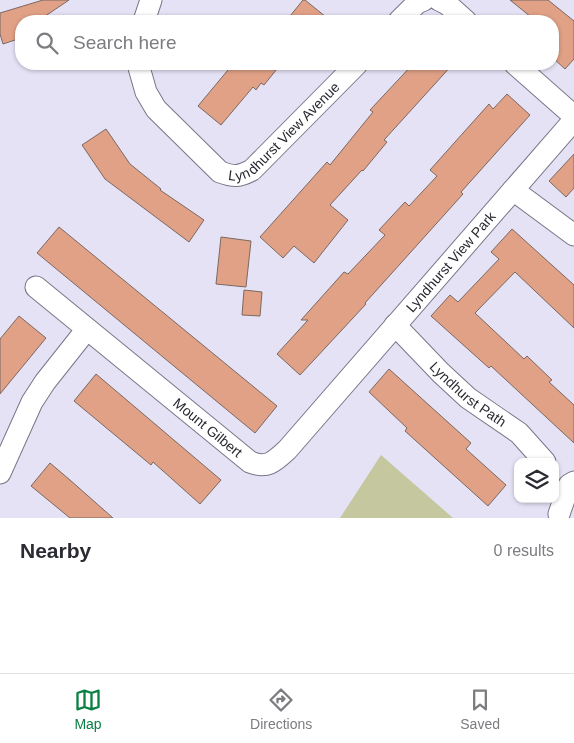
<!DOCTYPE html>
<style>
:root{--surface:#fff;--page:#f7f7f7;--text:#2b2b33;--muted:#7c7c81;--line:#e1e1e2;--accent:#0b8043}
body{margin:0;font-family:Arial,sans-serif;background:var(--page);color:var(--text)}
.controls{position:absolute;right:15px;bottom:15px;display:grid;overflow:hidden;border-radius:10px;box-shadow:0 1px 4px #0004}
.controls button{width:45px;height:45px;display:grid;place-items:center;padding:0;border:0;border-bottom:1px solid var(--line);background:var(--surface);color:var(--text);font:25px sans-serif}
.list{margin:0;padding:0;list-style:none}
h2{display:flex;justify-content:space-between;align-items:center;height:65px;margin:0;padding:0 20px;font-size:21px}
h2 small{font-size:16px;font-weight:400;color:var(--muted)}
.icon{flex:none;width:28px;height:28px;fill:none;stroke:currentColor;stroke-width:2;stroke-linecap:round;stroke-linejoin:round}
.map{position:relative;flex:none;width:574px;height:518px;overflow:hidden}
.search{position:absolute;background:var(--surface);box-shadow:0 1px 4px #0004;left:15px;right:15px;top:15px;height:55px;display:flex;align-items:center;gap:12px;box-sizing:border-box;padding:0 18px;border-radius:20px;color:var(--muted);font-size:19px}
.sheet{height:155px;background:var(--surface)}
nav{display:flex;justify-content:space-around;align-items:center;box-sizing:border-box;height:70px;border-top:1px solid var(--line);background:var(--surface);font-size:14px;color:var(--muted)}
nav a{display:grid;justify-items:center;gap:2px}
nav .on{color:var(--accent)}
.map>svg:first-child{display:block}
.green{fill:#c5c89e}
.building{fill:#e0a186;stroke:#7b6861}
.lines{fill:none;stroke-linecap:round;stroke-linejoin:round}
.street-casing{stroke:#797688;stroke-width:23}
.street{stroke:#fff;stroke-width:21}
.labels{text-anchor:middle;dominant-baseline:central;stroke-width:4.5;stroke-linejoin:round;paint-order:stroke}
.street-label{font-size:14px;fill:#2a2930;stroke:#fff}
</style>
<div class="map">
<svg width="574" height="518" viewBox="0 0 574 518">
<rect width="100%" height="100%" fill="#e5e2f6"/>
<polygon class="green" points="381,455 453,518 340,518"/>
<g class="building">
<polygon points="43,0 69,0 38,21 21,21 21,38 3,44 0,34 0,13"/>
<polygon points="303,0 305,0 331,21 286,21"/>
<polygon points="510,0 548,0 574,21 574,59 565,69 553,58 553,21 536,21"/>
<polygon points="233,64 281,64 264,85 261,83 256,90 253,87 221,125 198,106"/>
<polygon points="413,64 453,64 384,140 387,142 363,171 362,170 330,205 348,220 314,263 294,246 283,258 260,237 327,162 330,165 373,112 370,110"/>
<polygon points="507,94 530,115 461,192 463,194 365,303 366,304 300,375 277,354 308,320 301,320 344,272 348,274 385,235 379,230 405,202 409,206 437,176 430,170 489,104 493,109"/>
<polygon points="106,129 130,164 161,189 160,190 204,220 189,242 105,179 82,145"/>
<polygon points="574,154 574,188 566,197 549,181"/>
<polygon points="59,227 277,406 255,433 37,253"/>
<polygon points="512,229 574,285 574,328 515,272 475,313 524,359 527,356 552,380 549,382 574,405 574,443 491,366 489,368 431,316 450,295 458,302 499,259 491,252"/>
<polygon points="221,237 251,241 246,287 216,284"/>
<polygon points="244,290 262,292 260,316 242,315"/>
<polygon points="19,316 46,338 0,394 0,339"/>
<polygon points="389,369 471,443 466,449 506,485 488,506 405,431 407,428 369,392"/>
<polygon points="96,374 221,480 200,504 153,462 151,465 74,401"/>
<polygon points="50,463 70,480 113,518 70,518 31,486"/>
</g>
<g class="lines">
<defs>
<g id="street">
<polyline points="439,0 447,4 466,21"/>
<polyline points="144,21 151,0"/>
<polyline points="399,21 417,3 424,0"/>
<path id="s1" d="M138,64l8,28 10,17 64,63c14,5 19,5 32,-2l105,-106"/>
<polyline points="515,64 574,116"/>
<polyline points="513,190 574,235"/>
<path id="s2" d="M36,287l214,175c17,7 24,0 37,-12l287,-330"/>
<path id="s3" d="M395,325l46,48 27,25 51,35 26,29"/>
<polyline points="0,473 32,402 45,382 87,329"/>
<polyline points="559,514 569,485 574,482"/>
</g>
</defs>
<use href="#street" class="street-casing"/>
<use href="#street" class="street"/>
</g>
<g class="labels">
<g class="street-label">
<text stroke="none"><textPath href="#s1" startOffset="220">Lyndhurst View Avenue</textPath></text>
<text stroke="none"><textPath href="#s2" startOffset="568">Lyndhurst View Park</textPath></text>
<text stroke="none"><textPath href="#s3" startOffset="101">Lyndhurst Path</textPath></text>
<text stroke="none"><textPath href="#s2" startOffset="222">Mount Gilbert</textPath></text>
</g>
</g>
</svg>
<div class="controls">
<button><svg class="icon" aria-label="layers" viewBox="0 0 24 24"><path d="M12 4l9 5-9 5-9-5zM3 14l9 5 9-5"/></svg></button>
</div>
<div class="search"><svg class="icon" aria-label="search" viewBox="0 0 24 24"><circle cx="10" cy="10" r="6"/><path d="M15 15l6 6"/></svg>Search here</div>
</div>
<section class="sheet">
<h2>Nearby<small>0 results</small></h2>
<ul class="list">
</ul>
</section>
<nav>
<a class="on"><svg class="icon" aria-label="map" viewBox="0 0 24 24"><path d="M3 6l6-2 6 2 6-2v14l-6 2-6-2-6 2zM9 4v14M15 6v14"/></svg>Map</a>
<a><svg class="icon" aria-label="directions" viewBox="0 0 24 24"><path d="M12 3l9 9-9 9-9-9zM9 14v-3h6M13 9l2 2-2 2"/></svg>Directions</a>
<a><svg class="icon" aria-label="saved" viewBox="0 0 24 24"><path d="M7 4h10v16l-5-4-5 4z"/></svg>Saved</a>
</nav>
